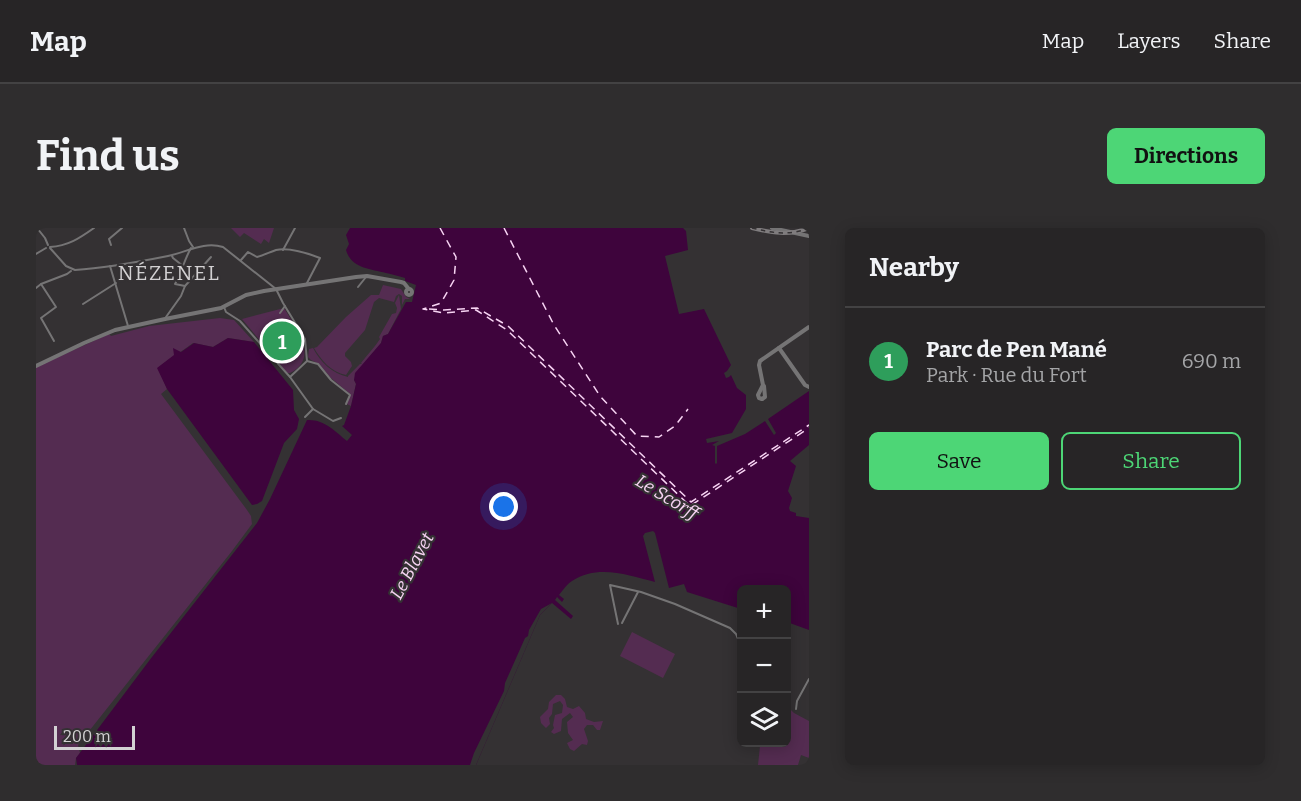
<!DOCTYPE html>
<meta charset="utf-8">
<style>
:root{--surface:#272526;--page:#2f2d2e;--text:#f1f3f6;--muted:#a4a5a7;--line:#434243;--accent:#4dd676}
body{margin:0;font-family:Bitter,serif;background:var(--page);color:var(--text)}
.controls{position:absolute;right:18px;bottom:18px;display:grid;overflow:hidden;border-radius:9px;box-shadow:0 3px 15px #0003}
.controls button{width:54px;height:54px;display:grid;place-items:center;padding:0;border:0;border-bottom:2px solid var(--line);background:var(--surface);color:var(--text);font:30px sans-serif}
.scale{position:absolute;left:18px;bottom:15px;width:81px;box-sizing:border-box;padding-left:6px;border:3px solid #d3d1d3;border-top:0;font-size:16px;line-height:21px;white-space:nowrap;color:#d3d1d3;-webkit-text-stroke:4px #343133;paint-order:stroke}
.you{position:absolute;left:468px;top:279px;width:21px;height:21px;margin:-15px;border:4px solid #fff;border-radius:50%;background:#1a73e8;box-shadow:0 0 0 9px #1a73e833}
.badge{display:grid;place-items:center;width:39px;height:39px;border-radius:50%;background:var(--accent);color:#fff;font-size:20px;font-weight:700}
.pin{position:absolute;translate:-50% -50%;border:3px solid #fff;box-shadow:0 2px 6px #0006}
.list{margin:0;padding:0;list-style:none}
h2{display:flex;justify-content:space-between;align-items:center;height:78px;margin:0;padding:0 24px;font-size:26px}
h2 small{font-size:20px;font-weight:400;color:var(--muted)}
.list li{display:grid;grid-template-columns:39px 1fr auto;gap:18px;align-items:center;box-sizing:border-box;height:108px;padding:0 24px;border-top:2px solid var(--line)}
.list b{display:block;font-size:22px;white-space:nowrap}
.list p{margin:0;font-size:20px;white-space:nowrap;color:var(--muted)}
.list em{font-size:20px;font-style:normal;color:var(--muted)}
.actions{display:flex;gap:12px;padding:18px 24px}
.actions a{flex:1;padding:14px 0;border:2px solid var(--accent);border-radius:9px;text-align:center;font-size:21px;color:var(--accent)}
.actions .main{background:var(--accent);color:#111}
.icon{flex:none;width:33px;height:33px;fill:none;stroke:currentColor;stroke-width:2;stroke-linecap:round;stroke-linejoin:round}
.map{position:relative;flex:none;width:773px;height:537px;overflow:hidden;border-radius:9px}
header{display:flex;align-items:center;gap:36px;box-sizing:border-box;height:84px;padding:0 30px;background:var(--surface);border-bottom:2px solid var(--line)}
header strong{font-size:28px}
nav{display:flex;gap:33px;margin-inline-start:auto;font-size:21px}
.intro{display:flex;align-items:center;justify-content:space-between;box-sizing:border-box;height:144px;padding:0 36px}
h1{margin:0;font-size:42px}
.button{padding:15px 27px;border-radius:9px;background:var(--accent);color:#111;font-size:21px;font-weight:700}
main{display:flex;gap:36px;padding:0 36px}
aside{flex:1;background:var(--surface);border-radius:9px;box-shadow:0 3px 15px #0003}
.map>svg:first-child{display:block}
.green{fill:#542c51}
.water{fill:#3e043c}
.pier{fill:#343133}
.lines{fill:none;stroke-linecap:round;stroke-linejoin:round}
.ferry{stroke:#f7d4f3;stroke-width:1.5;stroke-dasharray:8 6;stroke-linecap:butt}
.minor{stroke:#757475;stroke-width:2}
.tertiary{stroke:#757475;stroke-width:4}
.rail-casing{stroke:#7f7c7e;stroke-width:4}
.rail{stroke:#343133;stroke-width:1.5;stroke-dasharray:4.5;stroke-linecap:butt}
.labels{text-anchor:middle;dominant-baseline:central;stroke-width:4.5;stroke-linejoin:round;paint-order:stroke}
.water-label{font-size:18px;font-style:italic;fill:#f7d4f3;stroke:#343133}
.quarter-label{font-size:20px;letter-spacing:1.5px;fill:#d3d1d3;stroke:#343133}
</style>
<header>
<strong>Map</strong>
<nav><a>Map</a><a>Layers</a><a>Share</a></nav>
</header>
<div class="intro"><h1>Find us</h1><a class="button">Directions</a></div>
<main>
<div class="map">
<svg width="773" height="537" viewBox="0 0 773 537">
<rect width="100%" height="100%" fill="#343133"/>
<g class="green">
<polygon points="195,0 238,0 233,15 228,11 225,16 208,5 204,9"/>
<path d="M347,57l18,4 5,8 4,2h-5l-3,6v-9l-3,-2 -3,2 -2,6 -15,-4 -5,4 -9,28 -20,23v3l6,6 1,4 -6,9c-15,-3 -25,-15 -32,-27l3,-1 29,-30 25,-22h8z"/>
<path d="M363,67l2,14 -11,21 -2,4 -5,2 -2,7 -16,19 -11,18 2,4 -5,22 -4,-2 3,-10 -19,-16 -12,-14 -8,-4 -3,-3 1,-8 4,-1c8,15 19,25 35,29v-1l12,-12h2l-1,-1c6,-8 14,-16 19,-24l-1,-2 13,-23 4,-1 1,-5 -2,-5z"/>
<path d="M248,80c12,20 36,50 6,65h-3l-45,-54z"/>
<path d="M184,90l14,2 20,22 -26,-4 -15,9 -20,-4c-12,9 -24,16 -35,25l9,21 -6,5 86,116 4,6 1,8 -20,27 -154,194 2,8 -4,5 -1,7h-39v-398l73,-33 2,2 38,-10z"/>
<polygon points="596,404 639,426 627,450 584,428"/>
<polygon points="520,467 525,467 529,471 531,479 537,481 543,478 549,485 550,491 558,494 567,493 564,502 561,502 557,497 551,497 548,501 552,513 551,517 546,516 538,523 534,521 531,515 537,512 532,505 531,494 537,489 534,485 526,491 525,503 518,506 515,504 518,500 517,497 519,487 526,485 527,477 524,473 517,476 516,486 513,490 514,496 510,500 505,495 504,489 512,481 513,474"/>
<polygon points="751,478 758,485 773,493 773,530 765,527 762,537 722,537 724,518 727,515 750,514"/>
</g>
<g class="water">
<path d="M314,0h333l3,3 2,19 -23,6 14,58 25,-5 27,56 -4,6 -3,2 2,5 3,-1 2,-2 6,13 9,7v14l-14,24 -26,6 1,4 12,-2 -7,4 3,1v17l1,1 1,-1v-17l28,-12 20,-13 9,14 2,-2 -8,-14 41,-28v54l-19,16 6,5 -8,25 4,7 -3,10 1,3 6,2v3l13,2v112l-22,-8 -1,-32h-44l-1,19 -54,-17 -3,-8 -15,4 -14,-55 -2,-2 -8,2 -2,3 12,46c-27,-7 -57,-18 -83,-1 -5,3 -9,9 -13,14l5,4 -2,3 -5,-5 -2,3 18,16 -2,3 -19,-16 -12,12 -64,150h-399l-1,-7 76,-101 105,-134 13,-24 37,-79c17,-1 28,11 40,21l5,-6 -10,-9 2,-1 7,-19 5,-22 -2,-4 1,-7 26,-30 2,-7 5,-2 18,-32h6l4,-17 -11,-4v-3c-7,-2 -13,-4 -19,-5 -16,-4 -35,-5 -40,-23l3,-6 -3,-9z"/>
<polygon points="192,110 218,114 257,162 258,182 263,191 261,201 248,215 226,273 221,276 216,277 131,161 121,140 138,127 137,120 145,124 158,115 177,119"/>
</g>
<polygon class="pier" points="516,375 504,387 440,537 434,537 438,525 468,463 469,455 489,410 492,408 493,402 505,381"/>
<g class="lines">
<g class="ferry">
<polyline points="404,0 420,29 418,52 405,75 387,81 408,85 440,82 471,102 654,278 773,200"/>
<polyline points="468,0 518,97 564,168 601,208 623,209 639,198 652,181"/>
<polyline points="393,81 408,82 441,80 472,98 655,274 773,197"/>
</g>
<g class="minor">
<polyline points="1,0 9,10 12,17"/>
<polyline points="148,0 153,13 157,19"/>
<polyline points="75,17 73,11 86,0"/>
<path d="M14,19c18,-1 30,-9 44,-19"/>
<path d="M14,20l16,18 9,4c31,-2 63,-8 93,-14 19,-4 36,-15 55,-9l53,42 7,14 22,36 2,22 -17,16"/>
<polyline points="247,22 259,0"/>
<polyline points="0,26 10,20"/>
<polyline points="136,28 137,30 147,38"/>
<path d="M205,32l7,-8 9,5c7,-2 13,-5 19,-7 14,-3 31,3 44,8l-13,25"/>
<polyline points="74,38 92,98"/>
<polyline points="5,56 20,79 5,90 18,113"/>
<path d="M149,58l-10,-2c7,-12 9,-24 16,-36"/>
<polyline points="322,59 330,49"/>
<polyline points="0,60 5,56 31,46 35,43"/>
<polyline points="47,76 80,55"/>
<polyline points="188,79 190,84 204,93 254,149 277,181 297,193 305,190"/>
<polyline points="244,85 249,78"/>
<polyline points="130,89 145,68 149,58 175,29"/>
<polyline points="271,133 282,136 295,152 314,167 310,176"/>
<polyline points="269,189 277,181"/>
<polyline points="586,395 602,364"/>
<polyline points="582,396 574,357 605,364 639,376 694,400 700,406 706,421"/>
<polyline points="760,481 761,473 773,451"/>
</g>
<g class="tertiary">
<polyline points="736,0 773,8"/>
<circle cx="373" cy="64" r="3"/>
<polyline points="743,120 769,157 773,159"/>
<polyline points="0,138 48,115 79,102 129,91 185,80 210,67 228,63 320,49 331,48 365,54 368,55 372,60"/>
<polyline points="726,171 723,170 722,167 727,157 723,137 724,133 773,99"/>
<polyline points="726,171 729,169 728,158"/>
</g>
<defs>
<path id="rail" d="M716,0c20,5 37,8 57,0"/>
</defs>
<use href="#rail" class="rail-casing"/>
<use href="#rail" class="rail"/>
</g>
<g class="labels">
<g class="water-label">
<text transform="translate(631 269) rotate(31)">Le Scorff</text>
<text transform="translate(376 338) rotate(-62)">Le Blavet</text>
</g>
<g class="quarter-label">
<text x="133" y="45">NÉZENEL</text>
</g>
</g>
</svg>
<div class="controls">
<button>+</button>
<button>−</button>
<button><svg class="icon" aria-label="layers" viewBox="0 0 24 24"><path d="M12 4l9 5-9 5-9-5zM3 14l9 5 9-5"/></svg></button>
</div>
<div class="scale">200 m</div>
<div class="you"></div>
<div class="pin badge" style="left:246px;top:113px;background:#2e9e5b">1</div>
</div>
<aside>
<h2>Nearby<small></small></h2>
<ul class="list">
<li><span class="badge" style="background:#2e9e5b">1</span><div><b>Parc de Pen Mané</b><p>Park · Rue du Fort</p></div><em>690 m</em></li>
</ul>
<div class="actions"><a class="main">Save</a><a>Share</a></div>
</aside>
</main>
